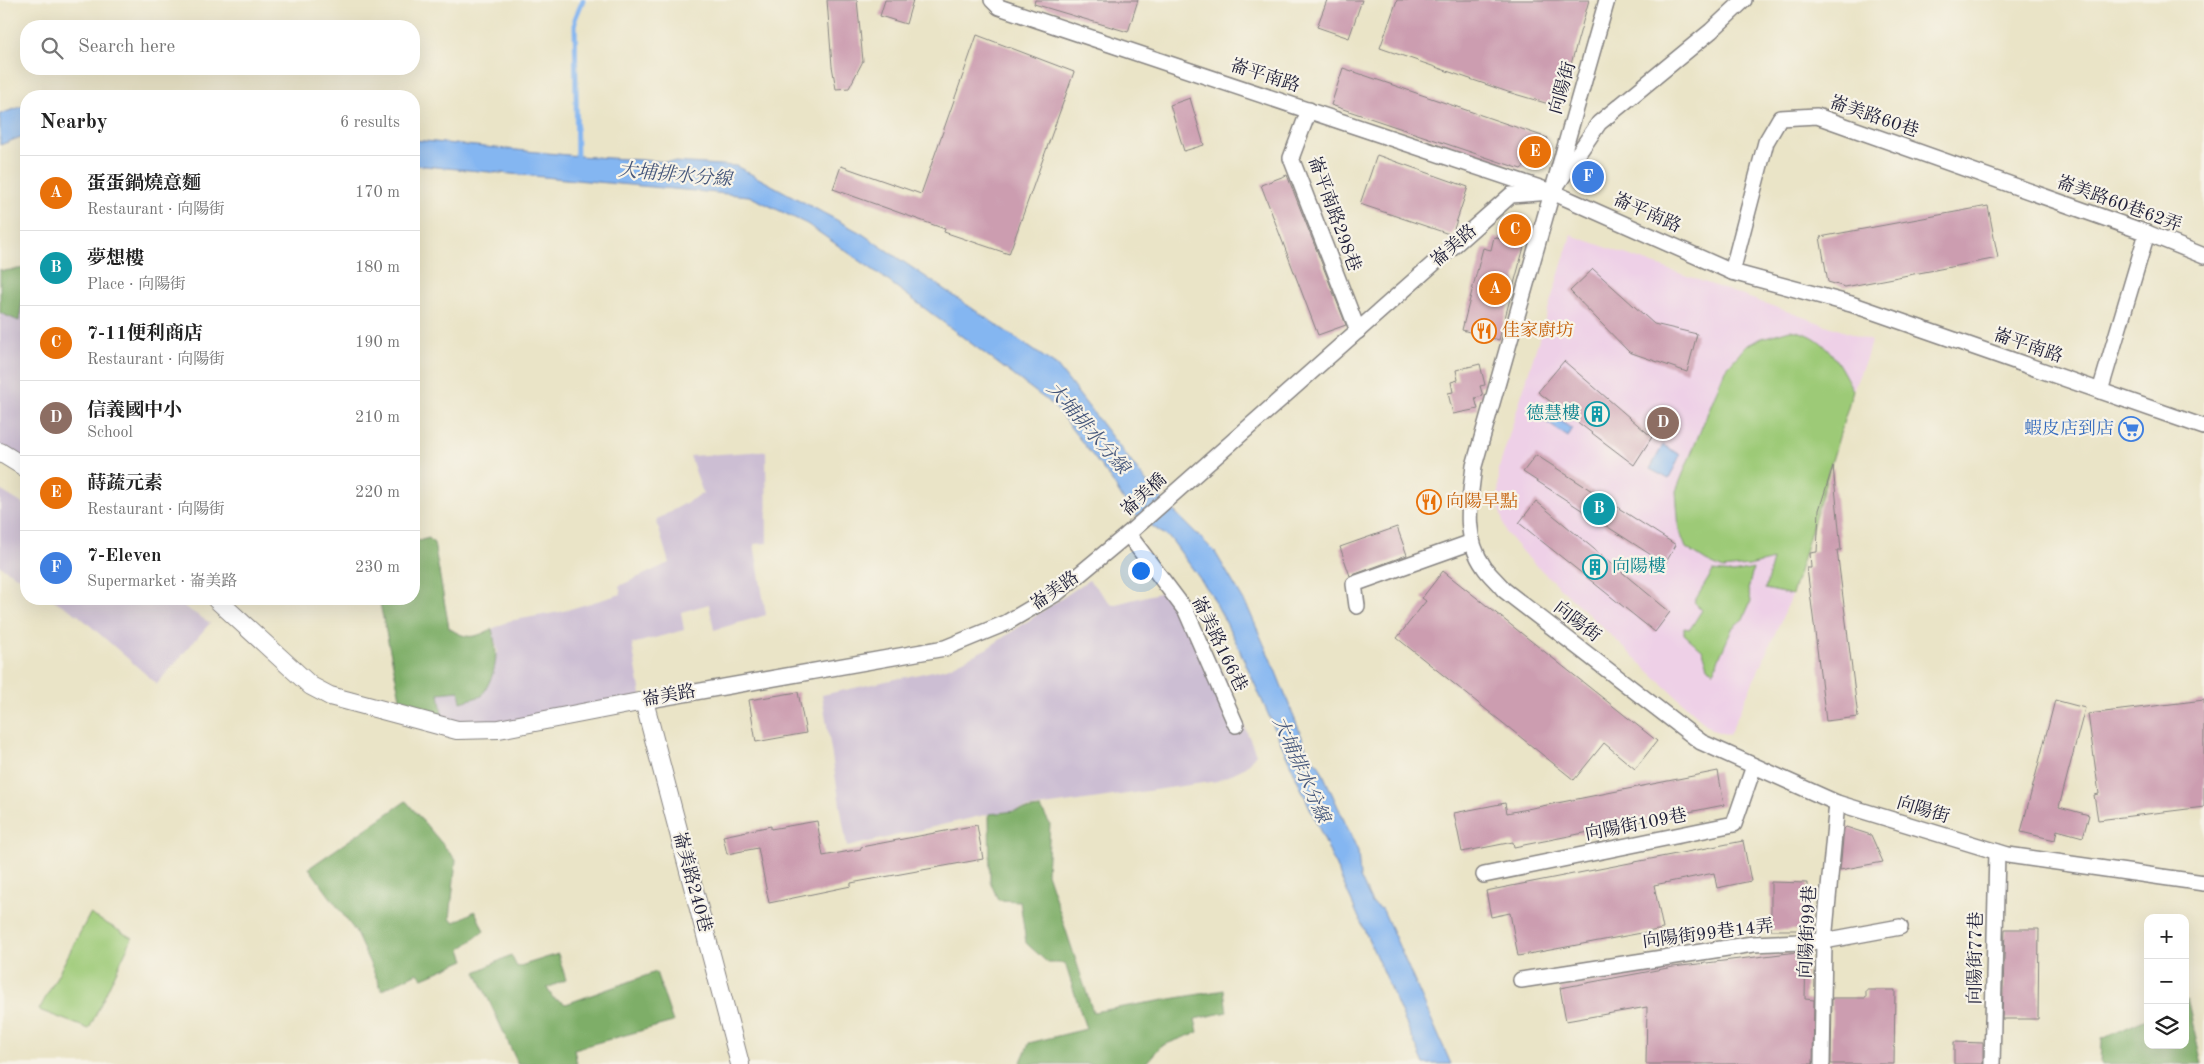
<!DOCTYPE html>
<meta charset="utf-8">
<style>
:root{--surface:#fff;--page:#f2f2f2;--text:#222;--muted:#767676;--line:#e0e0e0;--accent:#b5179e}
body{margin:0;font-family:"Old Standard TT","Noto Serif TC",serif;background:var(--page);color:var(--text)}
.controls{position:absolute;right:15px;bottom:15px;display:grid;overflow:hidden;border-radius:10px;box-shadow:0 5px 20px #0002}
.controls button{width:45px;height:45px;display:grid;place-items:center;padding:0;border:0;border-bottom:1px solid var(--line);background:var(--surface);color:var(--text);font:25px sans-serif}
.you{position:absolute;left:1140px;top:570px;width:18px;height:18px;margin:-12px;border:4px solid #fff;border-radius:50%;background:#1a73e8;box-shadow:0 0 0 8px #1a73e833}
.badge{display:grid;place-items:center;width:32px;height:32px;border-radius:50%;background:var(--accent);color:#fff;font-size:16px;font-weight:700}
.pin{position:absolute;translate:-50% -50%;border:2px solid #fff;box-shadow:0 1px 5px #0006}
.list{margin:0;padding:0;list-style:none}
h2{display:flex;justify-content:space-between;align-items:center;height:65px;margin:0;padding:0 20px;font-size:21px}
h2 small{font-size:16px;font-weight:400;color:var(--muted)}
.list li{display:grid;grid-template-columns:32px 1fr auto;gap:15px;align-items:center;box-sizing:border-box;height:75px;padding:0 20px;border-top:1px solid var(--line)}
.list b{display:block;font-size:19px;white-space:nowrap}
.list p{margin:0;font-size:16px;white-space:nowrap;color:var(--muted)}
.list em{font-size:16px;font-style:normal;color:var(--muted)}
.icon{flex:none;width:28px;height:28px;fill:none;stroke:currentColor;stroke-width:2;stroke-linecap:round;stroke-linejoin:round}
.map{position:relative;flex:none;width:2204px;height:1064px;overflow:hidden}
.search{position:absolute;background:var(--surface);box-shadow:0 5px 20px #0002;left:20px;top:20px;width:400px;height:55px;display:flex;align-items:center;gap:12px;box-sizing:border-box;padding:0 18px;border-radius:20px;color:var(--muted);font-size:19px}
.panel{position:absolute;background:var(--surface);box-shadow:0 5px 20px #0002;left:20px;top:90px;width:400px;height:515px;border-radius:20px}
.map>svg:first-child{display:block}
.built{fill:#eed0e7}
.industrial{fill:#ccbed3}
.green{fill:#9dca77;stroke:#607659}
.forest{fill:#7eae68;stroke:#506852}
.water{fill:#84b6f1;stroke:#536c96}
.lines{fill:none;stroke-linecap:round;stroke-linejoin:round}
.stream{stroke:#84b6f1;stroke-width:5}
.building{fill:#cc9db0}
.minor-casing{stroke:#868381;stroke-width:18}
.tertiary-casing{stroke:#868381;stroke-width:20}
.minor{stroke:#fff;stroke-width:15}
.tertiary{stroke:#fff;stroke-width:18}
.labels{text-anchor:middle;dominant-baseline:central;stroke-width:4.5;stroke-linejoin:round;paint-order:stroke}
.street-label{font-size:18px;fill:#22223b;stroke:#f7f3e8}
.food-label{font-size:18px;fill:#c56008;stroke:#f7f3e8;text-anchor:start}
.culture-label{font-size:18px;fill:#0d838f;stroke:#f7f3e8;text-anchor:end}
.shop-label{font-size:18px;fill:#366cbe;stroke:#f7f3e8;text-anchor:end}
.water-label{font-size:19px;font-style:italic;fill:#44567b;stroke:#f7f3e8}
</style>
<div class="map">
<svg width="2204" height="1064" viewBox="0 0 2204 1064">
<rect width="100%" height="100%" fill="#f7f3e8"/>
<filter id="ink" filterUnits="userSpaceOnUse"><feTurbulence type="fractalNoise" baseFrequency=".02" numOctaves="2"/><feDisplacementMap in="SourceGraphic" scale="10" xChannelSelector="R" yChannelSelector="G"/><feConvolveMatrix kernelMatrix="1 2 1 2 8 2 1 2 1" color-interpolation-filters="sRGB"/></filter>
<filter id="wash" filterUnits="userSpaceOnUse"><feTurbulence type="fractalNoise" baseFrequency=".0096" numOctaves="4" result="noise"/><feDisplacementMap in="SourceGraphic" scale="20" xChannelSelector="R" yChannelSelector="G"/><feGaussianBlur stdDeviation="1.12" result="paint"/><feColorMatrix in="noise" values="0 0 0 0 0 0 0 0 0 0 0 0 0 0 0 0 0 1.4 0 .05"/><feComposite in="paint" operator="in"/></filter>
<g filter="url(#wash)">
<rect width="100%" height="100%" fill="#eae4c7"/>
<polygon class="built" points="1571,235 1871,341 1866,359 1853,390 1791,598 1729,735 1712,730 1525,555 1506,533 1498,504 1499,468"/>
<g class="industrial">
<polygon points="24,288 26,289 26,476 0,462 0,313 19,321"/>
<polygon points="766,451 767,543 754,544 766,615 714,630 709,604 681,612 684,630 632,644 643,706 445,734 439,693 459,691 461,702 498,652 492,629 509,621 560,612 621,594 619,586 669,563 656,520 703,493 690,456"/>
<polygon points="0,490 26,506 26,582 0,566"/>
<polygon points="1089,580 1112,605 1170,590 1221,669 1256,754 1244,768 1217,781 989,814 847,847 822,695 947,668 986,649"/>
<polygon points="52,599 172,599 210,623 157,684 78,615"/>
</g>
<g class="green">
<path d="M1790,330c36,4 47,31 63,60l-61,205 -27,-6 8,-29 -24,6 -26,3 -17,-8 -20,-13 -7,-18 -3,-39 49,-121 21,-24 16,-8z"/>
<polygon points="1753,569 1748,590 1751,601 1743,619 1733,627 1713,672 1708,667 1703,651 1684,634 1684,628 1690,629 1702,610 1694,602 1713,571 1734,573"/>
<polygon points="90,914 132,938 89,1029 39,1010"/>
</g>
<g class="forest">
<polygon points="26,268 26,289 24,289 19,321 0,313 0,269 3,271"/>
<path d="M429,538l5,5 15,85c18,12 25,10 43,1 7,29 5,41 -10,67l-21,6 -2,-11 -20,2 6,41 -40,-13 -26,-122h35v-57z"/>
<polygon points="406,801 456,860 450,919 455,922 475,911 484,931 461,949 465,960 423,978 417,973 382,990 355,931 309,868"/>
<polygon points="1041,808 1050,824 1047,873 1093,1012 1224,990 1227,1012 1195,1019 1198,1032 1161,1046 1145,1064 1020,1064 1029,1043 1086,1029 1065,963 1048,963 1026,943 1020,901 998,900 990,881 989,814"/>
<polygon points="558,954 566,980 547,988 553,998 566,1004 656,972 673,1022 574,1049 577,1064 518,1064 476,972 511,955 517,967"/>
<polygon points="2187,999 2202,1064 2101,1064 2102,1039 2148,1018 2148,1045 2185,1045 2185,1000"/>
</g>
<g class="water">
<polygon points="26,105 26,135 0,145 0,114"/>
<polygon points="414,140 578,156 736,166 861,233 1057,366 1152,489 1215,552 1248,608 1276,672 1309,755 1319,765 1358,851 1360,877 1372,903 1383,910 1451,1064 1424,1064 1236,642 1211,594 1171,539 1131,512 1110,478 1053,405 879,274 807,224 749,196 414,165"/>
<polygon points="1545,410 1572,429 1568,437 1540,418"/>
<polygon points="1663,445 1680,455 1669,479 1650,469"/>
</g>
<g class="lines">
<polyline class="stream" points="577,163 575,19 583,0"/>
</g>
<g id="blocks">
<g class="building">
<polygon points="827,0 857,0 863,61 849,88 836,89 832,66"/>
<polygon points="885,0 913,0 906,24 880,16"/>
<polygon points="1035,0 1138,0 1128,32 1034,4"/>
<polygon points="1327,0 1362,0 1349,38 1317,27"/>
<polygon points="1397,0 1589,0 1559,107 1508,92 1380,48"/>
<polygon points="977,35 1074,72 1009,254 944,232 945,229 833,189 841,166 921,194"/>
<polygon points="1343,68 1548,138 1544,150 1521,169 1331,105"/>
<polygon points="1190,98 1204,145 1184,151 1170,105"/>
<polygon points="1377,155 1468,187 1452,235 1360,204"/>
<polygon points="1287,175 1346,325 1318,335 1261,185"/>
<polygon points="1988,206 1998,258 1845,287 1828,282 1820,237"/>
<polygon points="1516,218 1526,224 1528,232 1499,340 1462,330 1483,248 1491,250 1494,237 1500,239 1506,222"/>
<polygon points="1593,269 1654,324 1697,334 1687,372 1629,352 1570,291"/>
<polygon points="1564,361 1652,437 1634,465 1538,392"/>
<polygon points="1480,364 1485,385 1480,386 1483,396 1475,398 1478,409 1453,414 1448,393 1453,392 1451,382 1458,380 1456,370"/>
<polygon points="1536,455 1676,545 1665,564 1523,472"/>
<polygon points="1833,466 1841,550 1837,550 1858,717 1826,721 1807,568 1811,568 1810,553 1817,552 1819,510"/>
<polygon points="1536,501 1670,612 1655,632 1519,523"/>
<polygon points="1397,527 1407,555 1350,576 1340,547"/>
<polygon points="1443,571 1657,741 1635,769 1604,743 1574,780 1397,638 1426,601 1422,598"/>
<polygon points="798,692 806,733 756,742 749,700"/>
<polygon points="2055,700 2085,708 2059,807 2089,815 2083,837 2057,830 2055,840 2021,832"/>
<polygon points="2204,700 2204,807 2098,820 2094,795 2099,794 2088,714"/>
<polygon points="1718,771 1724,805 1514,847 1513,842 1462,852 1454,813 1505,803 1507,813"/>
<polygon points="817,821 823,856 861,849 861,847 977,825 983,859 851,883 851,886 769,903 758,848 727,854 723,836 771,826 771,829"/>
<polygon points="1846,827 1871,835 1883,862 1840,870 1844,829"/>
<polygon points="1743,841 1751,881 1717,888 1714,873 1654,885 1663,929 1518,956 1510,913 1491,917 1486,891"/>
<polygon points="1771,882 1807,883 1806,930 1771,930"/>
<polygon points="2005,929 2039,929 2038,1019 2002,1019"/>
<polygon points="1806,951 1805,999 1814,1000 1813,1064 1646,1064 1647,1007 1566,1021 1560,988 1673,967"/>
<polygon points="1866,990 1895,990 1894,1064 1831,1064 1832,998 1866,998"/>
<polygon points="1954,1042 1983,1043 1983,1064 1954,1064"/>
</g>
</g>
</g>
<g filter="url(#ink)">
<use href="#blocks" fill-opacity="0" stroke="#868381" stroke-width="1"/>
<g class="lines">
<defs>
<g id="minor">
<polyline points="992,0 999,7 1552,192 1732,272 1851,304 2204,427"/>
<path d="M1607,0l-133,466c-4,34 -12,70 10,101 5,8 14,15 20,23l197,152 136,61 171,52 196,28"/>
<polyline points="1309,110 1291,158 1358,331"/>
<polyline points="1732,272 1766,142 1780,118 1817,116 2147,233 2204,256"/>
<polyline points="2100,391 2147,233"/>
<polyline points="1128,534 1186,611 1236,725"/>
<polyline points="1357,606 1354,584 1472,542"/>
<polyline points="644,701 945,648 1006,623 1057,593 1128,534 1511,195 1552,192 1599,123 1711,31 1744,0"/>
<polyline points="1484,875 1734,824 1754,766"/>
<polyline points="1521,980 1753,944 1824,941 1900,927"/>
<polyline points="1822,1064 1824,941 1837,803"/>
<polyline points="1992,1064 1997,852"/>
</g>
<g id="tertiary">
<polyline points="0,452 26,468"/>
<polyline points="216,599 311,686 330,696 457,730 499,729 644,701 740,1064"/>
</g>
</defs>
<use href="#minor" class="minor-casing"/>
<use href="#tertiary" class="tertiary-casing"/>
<use href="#minor" class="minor"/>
<use href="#tertiary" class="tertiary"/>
</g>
</g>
<defs>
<symbol id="restaurant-ring" viewBox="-11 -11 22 22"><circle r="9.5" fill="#f7f3e8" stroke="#e8710a" stroke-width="1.5"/><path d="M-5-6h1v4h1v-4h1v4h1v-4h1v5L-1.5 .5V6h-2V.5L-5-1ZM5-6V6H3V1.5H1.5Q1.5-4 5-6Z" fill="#e8710a"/></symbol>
<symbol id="building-ring" viewBox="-11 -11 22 22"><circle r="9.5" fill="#f7f3e8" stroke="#0f9aa8" stroke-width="1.5"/><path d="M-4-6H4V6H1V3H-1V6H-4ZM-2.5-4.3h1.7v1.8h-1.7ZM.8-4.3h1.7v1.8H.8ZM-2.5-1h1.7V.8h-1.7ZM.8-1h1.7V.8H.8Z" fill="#0f9aa8"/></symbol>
<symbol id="supermarket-ring" viewBox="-11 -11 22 22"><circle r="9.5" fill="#f7f3e8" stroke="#3f7fe0" stroke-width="1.5"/><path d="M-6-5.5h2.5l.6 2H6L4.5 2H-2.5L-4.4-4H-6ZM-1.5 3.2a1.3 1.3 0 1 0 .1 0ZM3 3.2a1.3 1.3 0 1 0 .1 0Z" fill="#3f7fe0"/></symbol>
</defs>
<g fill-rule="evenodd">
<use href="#restaurant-ring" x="1470" y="317" width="28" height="28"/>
<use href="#building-ring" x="1583" y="400" width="28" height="28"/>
<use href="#supermarket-ring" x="2117" y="415" width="28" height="28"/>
<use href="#restaurant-ring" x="1415" y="488" width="28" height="28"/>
<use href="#building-ring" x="1581" y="553" width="28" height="28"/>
</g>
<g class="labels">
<g class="street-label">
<text transform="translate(1265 76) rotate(18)">崙平南路</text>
<text transform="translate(1563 88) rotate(-74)">向陽街</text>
<text transform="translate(1874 117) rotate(19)">崙美路60巷</text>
<text transform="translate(2119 204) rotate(20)">崙美路60巷62弄</text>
<text transform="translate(1647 213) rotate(24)">崙平南路</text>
<text transform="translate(1334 214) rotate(70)">崙平南路298巷</text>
<text transform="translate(1454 246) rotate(-41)">崙美路</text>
<text transform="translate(2028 346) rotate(19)">崙平南路</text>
<text transform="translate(1144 495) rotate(-42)">崙美橋</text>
<text transform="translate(1055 591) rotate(-35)">崙美路</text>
<text transform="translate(1577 622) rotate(38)">向陽街</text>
<text transform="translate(1219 644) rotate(64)">崙美路166巷</text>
<text transform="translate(669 696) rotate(-10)">崙美路</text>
<text transform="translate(1923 810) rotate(17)">向陽街</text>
<text transform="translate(1636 825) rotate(-11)">向陽街109巷</text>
<text transform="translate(692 882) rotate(75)">崙美路240巷</text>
<text transform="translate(1808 932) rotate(-87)">向陽街99巷</text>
<text transform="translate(1708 934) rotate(-7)">向陽街99巷14弄</text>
<text transform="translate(1976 958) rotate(-89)">向陽街77巷</text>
</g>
<g class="food-label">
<text x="1502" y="331">佳家廚坊</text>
<text x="1446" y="502">向陽早點</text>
</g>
<g class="culture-label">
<text x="1580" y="414">德慧樓</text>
<text x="1612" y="567" text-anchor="start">向陽樓</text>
</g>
<g class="shop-label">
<text x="2114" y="429">蝦皮店到店</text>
</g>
<g class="water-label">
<text transform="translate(675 176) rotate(5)">大埔排水分線</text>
<text transform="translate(1087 429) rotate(49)">大埔排水分線</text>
<text transform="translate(1300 770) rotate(66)">大埔排水分線</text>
</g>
</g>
</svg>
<div class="controls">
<button>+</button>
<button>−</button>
<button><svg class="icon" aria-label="layers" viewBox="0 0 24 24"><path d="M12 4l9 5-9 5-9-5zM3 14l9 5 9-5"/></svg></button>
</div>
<div class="you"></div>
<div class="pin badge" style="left:1495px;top:289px;background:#e8710a">A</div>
<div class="pin badge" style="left:1599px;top:509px;background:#0f9aa8">B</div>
<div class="pin badge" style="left:1515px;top:230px;background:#e8710a">C</div>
<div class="pin badge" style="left:1663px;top:423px;background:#8d6e63">D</div>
<div class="pin badge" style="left:1535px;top:152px;background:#e8710a">E</div>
<div class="pin badge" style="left:1588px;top:177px;background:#3f7fe0">F</div>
<div class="search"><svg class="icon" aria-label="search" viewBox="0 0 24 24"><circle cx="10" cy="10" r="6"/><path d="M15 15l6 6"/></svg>Search here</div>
<section class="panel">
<h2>Nearby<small>6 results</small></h2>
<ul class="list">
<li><span class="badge" style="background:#e8710a">A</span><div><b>蛋蛋鍋燒意麵</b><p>Restaurant · 向陽街</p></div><em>170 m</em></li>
<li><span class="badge" style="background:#0f9aa8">B</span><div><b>夢想樓</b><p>Place · 向陽街</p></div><em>180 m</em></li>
<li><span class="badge" style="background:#e8710a">C</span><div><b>7-11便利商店</b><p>Restaurant · 向陽街</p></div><em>190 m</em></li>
<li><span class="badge" style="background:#8d6e63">D</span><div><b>信義國中小</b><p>School</p></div><em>210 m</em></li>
<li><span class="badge" style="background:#e8710a">E</span><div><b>蒔蔬元素</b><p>Restaurant · 向陽街</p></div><em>220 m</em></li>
<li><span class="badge" style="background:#3f7fe0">F</span><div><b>7-Eleven</b><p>Supermarket · 崙美路</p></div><em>230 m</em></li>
</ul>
</section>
</div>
